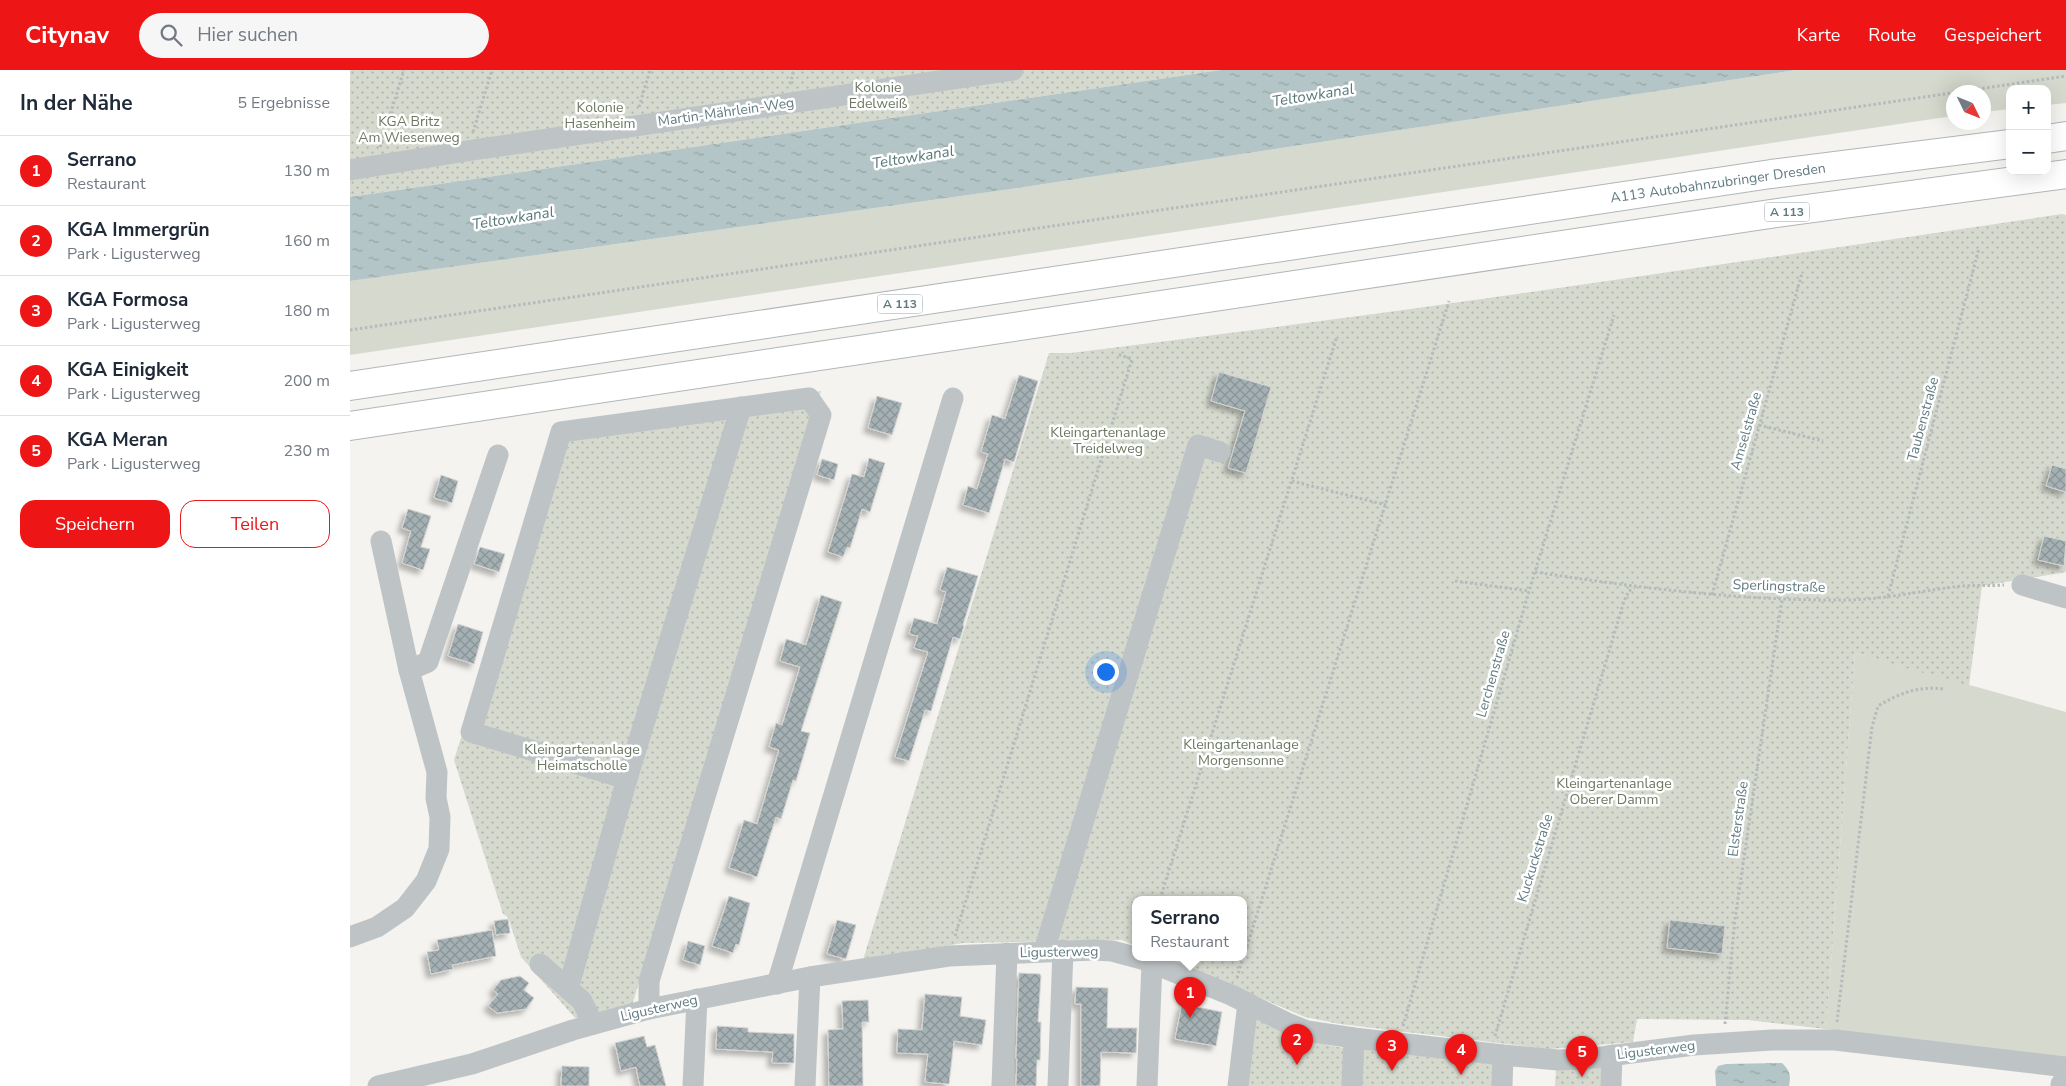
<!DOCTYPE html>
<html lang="de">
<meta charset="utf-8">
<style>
:root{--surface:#fff;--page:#f6f6f7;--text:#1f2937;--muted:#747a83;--line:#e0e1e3;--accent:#ed1516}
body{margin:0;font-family:"Nunito Sans",sans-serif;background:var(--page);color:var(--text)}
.controls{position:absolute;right:15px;top:15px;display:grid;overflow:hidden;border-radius:10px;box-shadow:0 5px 20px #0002}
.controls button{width:45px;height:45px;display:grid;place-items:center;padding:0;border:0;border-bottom:1px solid var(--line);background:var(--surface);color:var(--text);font:25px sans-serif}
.compass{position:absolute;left:1596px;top:15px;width:45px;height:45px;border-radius:50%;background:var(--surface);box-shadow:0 5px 20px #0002;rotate:133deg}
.you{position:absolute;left:755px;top:601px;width:18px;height:18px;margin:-12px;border:4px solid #fff;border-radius:50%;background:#1a73e8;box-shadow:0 0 0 8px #1a73e833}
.badge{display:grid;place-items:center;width:32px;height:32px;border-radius:50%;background:var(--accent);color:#fff;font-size:16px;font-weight:700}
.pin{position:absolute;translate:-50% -41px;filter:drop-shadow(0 1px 2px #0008)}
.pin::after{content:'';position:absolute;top:26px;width:18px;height:15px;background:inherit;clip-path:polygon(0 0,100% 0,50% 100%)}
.popup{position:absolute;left:782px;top:826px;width:115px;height:65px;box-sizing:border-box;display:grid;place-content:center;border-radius:10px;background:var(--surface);filter:drop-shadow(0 1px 4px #0005);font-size:16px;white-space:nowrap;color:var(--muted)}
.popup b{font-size:19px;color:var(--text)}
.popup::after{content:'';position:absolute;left:50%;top:100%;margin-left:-10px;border:10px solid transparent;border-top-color:var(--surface)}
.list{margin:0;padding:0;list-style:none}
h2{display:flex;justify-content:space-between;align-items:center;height:65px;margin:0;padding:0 20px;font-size:21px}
h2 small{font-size:16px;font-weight:400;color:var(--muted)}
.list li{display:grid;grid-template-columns:32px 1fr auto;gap:15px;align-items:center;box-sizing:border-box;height:70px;padding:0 20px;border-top:1px solid var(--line)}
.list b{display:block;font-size:19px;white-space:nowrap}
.list p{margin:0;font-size:16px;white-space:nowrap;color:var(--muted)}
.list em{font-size:16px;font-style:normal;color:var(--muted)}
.actions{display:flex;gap:10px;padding:15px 20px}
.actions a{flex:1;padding:11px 0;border:1px solid var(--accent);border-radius:15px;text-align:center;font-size:18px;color:var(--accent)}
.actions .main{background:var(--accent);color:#fff}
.icon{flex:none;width:28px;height:28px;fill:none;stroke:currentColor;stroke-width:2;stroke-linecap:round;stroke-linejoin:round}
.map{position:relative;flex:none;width:1716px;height:1016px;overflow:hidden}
header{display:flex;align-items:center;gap:30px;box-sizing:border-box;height:70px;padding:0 25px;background:var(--accent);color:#fff}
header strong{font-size:24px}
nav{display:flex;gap:28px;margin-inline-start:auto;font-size:18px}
.search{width:350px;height:45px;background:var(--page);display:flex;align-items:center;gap:12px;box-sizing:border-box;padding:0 18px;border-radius:28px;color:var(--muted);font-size:19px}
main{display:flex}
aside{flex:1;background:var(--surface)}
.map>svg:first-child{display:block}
.grass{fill:#d5d9ce}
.garden{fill:url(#garden-dots)}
.water{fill:url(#water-ripples)}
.building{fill:url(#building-cross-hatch);stroke:#d5d4d2;filter:url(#shadow)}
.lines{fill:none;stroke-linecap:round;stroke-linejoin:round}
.highway-casing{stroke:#b1b6b8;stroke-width:30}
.path{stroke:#b5babb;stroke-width:3;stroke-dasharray:2.5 2.5;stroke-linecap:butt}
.minor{stroke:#bec4c6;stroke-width:21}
.highway{stroke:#fff;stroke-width:28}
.labels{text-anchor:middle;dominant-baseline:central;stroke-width:5;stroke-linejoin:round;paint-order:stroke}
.shield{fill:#fff;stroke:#90a3a8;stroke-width:1}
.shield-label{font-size:12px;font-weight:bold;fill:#617b82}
.park-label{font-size:14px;fill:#6b7960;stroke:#fff}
.street-label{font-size:14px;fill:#617b82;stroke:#fff}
.water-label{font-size:15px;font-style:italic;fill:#587879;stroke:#fff}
</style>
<header>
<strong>Citynav</strong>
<div class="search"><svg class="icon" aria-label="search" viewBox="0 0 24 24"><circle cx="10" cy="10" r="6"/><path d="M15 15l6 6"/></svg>Hier suchen</div>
<nav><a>Karte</a><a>Route</a><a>Gespeichert</a></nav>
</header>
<main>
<aside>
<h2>In der Nähe<small>5 Ergebnisse</small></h2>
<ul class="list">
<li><span class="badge">1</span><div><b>Serrano</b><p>Restaurant</p></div><em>130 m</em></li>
<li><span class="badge">2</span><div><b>KGA Immergrün</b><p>Park · Ligusterweg</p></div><em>160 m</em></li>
<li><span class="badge">3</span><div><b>KGA Formosa</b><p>Park · Ligusterweg</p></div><em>180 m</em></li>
<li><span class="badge">4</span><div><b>KGA Einigkeit</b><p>Park · Ligusterweg</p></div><em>200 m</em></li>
<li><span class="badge">5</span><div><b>KGA Meran</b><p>Park · Ligusterweg</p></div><em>230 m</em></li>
</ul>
<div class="actions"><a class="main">Speichern</a><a>Teilen</a></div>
</aside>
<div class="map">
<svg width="1716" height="1016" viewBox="0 0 1716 1016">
<defs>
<pattern id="garden-dots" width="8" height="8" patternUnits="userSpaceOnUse" patternTransform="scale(1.25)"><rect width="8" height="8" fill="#d5d9ce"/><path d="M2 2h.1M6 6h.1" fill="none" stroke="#b0b5ad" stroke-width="1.8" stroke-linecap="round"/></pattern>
<pattern id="water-ripples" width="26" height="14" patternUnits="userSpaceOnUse" patternTransform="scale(1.25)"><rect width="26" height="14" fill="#b3c5c6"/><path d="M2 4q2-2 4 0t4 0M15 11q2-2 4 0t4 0" fill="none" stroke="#95a5a6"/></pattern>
<pattern id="building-cross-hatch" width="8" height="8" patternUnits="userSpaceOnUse" patternTransform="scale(1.25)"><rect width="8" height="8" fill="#a4b0b3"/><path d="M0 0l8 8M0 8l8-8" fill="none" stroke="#899497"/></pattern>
<filter id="shadow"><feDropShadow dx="-4.5" dy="4.5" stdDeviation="2.5" flood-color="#0004"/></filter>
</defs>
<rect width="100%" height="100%" fill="#f4f3ef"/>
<g class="grass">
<polygon points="1446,0 1716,0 1716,33 1697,35 1697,19 1660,19 1660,39 1634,42 1634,22 1604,22 1603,46 0,285 0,211 654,120"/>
<polygon points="1505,583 1716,642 1716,988 1476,959"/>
</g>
<g class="garden">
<polygon points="0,0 871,0 0,127"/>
<path d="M1712,144l4,1v357l-84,14 -13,100 -114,-33 -29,376 -78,-9 -111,-1 -4,23 -84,7 -209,-25 -35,-7 -139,-60h78v-58h-108v47l-14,-6 -159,3 -100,17 186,-607h22c331,-40 661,-90 991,-139z"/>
<polygon points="471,321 282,935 225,948 171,887 158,847 153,844 104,690 208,360"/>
<path d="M903,944c29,14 60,31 92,34l-1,38h-97z"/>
<polygon points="1009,979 1147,994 1146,1016 1008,1016"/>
<polygon points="1259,995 1258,1016 1205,1016 1206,998"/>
</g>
<g class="water">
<polygon points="871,0 1446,0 654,120 0,211 0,127"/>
<path d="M1432,993c8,8 9,12 7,23h-73l-1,-15 3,-5 8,-2z"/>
</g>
<g class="building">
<polygon points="869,302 921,317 896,403 878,398 895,341 861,331"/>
<polygon points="669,305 688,311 664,392 655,389 639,443 613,435 618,416 627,419 638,384 631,382 642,345 655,349"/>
<polygon points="527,326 552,333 542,365 518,358"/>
<polygon points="519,388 535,393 520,442 512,439 500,478 497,477 493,487 478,482 502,404 514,407"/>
<polygon points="472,389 488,394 484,410 467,405"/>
<polygon points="1702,395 1716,399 1716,422 1696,416"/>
<polygon points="91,405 108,411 102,433 84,428"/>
<polygon points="58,439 81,446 71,477 80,479 73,500 52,493 61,461 52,458"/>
<polygon points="1694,466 1716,471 1714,496 1688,490"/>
<polygon points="130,477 155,484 149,502 124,494"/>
<polygon points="597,497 628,506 613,555 614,556 610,569 603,567 581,641 575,640 559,691 545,687 578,582 564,578 568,566 559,564 564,548 587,554 596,522 590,520"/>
<polygon points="471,525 492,532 451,661 460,663 446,711 443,710 431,749 426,747 407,807 379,798 394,750 407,754 429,680 419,677 426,653 432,655 450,597 430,591 436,569 456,575"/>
<polygon points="108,554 133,562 124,594 98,586"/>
<polygon points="379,826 400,833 389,875 386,874 383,883 362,876"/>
<polygon points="158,849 160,863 146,865 144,851"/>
<polygon points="487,850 506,855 496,889 477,884"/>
<polygon points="1320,850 1375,856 1372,884 1317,878"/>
<polygon points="142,860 146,886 102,895 103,899 81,904 77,882 89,880 87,870"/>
<polygon points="338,871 355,876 350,895 333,890"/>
<polygon points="669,903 690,904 691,906 688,952 691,952 690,990 687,990 686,1016 666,1016 667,989 666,989"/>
<polygon points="170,906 179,913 174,920 184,928 176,939 147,943 138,936 148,924 143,920 151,910"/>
<polygon points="726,917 758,918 757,958 787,958 786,983 751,982 750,1016 731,1016 731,934 725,934"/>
<polygon points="575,924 612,927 610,946 636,950 632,975 604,971 599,1014 575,1012 578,984 547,983 548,959 572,960"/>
<polygon points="518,930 519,952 512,952 513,1016 479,1016 478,960 493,959 492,931"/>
<polygon points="832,934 872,942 866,976 825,969"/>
<polygon points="367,956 398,958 398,962 444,964 444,993 422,993 423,982 366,979"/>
<polygon points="294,966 297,977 305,975 316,1016 290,1016 286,997 271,1001 265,973"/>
<polygon points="212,996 239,997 239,1016 211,1016"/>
</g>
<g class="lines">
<defs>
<g id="highway">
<polyline points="1697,69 1716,66"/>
<polyline points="0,316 1421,104 1660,74"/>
<polyline points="0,356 1427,143 1716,104"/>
</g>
</defs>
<use href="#highway" class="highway-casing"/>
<g class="path">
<polyline points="440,14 444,0"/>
<polyline points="289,37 300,0"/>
<polyline points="123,62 142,0"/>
<polyline points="30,77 54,0"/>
<polyline points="0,260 1716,6"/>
<polyline points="1409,355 1473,371"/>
<polyline points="942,411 1036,435"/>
<path d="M1185,502c104,16 208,29 314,28 38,-1 76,-10 113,-14 14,-1 28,0 42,-1"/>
<polyline points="1105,511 1179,521"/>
<polyline points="1362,525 1452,203"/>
<polyline points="1538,526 1629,178"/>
<polyline points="810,829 987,266"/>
<polyline points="605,866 782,289 767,284"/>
<polyline points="894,886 1099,231"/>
<polyline points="887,908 893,887"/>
<path d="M1487,952l35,-295 6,-21c22,-13 39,-20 66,-17"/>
<polyline points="1375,954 1385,849 1432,529"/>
<polyline points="1053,956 1179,521 1264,245"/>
<polyline points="1145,966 1274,531 1279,521 1284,518"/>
</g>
<g class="minor">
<polyline points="0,100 123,80 663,0"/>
<polyline points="1672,515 1716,528"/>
<polyline points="59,600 78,592 148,385"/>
<polyline points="277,709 121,662 211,362 459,328 471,345 299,911 299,939"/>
<polyline points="0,867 27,857 55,838 76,811 89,779 90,747 86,728 87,702 59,600 31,471"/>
<polyline points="694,881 848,375 870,382"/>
<polyline points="190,894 232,931 243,954"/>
<polyline points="427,914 603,328"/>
<polyline points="218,919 277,709 391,337"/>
<polyline points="28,1016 122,994 223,960 299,939 460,907 599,886 744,880 762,881 792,889 881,925 937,953 957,961 1004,968 1153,985 1208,990 1235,989 1344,975 1422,970 1485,970 1716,997"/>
<polyline points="343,1016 347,929"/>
<polyline points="455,1016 460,907"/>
<polyline points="652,1016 657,883"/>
<polyline points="708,1016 713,880"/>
<polyline points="797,1016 802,893"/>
<polyline points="888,1016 898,933"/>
<polyline points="1002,1016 1004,968"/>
<polyline points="1152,1016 1153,985"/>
<polyline points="1261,1016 1262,985"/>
<polyline points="1711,1016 1711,1014"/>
</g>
<use href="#highway" class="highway"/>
</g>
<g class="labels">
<g class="shield">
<rect x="1414.5" y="132.5" width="45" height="19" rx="4"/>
<rect x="527.5" y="224.5" width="45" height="19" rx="4"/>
</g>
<g class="shield-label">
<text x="1437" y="142">A 113</text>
<text x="550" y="234">A 113</text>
</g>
<g class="park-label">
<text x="528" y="17">Kolonie<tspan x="528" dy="16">Edelweiß</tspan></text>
<text x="250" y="37">Kolonie<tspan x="250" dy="16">Hasenheim</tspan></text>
<text x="59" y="51">KGA Britz<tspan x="59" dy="16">Am Wiesenweg</tspan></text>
<text x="758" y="362">Kleingartenanlage<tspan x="758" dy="16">Treidelweg</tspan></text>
<text x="891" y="674">Kleingartenanlage<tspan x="891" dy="16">Morgensonne</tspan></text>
<text x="232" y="679">Kleingartenanlage<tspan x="232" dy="16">Heimatscholle</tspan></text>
<text x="1264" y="713">Kleingartenanlage<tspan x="1264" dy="16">Oberer Damm</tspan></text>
</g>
<g class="street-label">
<text transform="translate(376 42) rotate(-8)">Martin-Mährlein-Weg</text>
<text transform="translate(1368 113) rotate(-8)">A113 Autobahnzubringer Dresden</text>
<text transform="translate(1573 349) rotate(-75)">Taubenstraße</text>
<text transform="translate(1396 361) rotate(-74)">Amselstraße</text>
<text transform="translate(1429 516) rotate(2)">Sperlingstraße</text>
<text transform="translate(1143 604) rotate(-74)">Lerchenstraße</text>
<text transform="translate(1388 749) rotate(-82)">Elsterstraße</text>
<text transform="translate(1185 788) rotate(-73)">Kuckuckstraße</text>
<text transform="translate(709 882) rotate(-1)">Ligusterweg</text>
<text transform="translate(309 938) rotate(-13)">Ligusterweg</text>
<text transform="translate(1306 980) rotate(-7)">Ligusterweg</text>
</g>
<g class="water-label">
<text transform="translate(963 25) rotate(-9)">Teltowkanal</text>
<text transform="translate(563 87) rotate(-9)">Teltowkanal</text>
<text transform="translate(163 148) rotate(-9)">Teltowkanal</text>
</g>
</g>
</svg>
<div class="controls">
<button>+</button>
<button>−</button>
</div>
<svg class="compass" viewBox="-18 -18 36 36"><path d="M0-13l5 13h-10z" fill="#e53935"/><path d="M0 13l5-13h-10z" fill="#747a83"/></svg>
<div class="you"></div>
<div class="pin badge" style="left:840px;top:948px">1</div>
<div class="popup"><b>Serrano</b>Restaurant</div>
<div class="pin badge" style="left:947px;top:995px">2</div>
<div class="pin badge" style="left:1042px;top:1001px">3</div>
<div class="pin badge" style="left:1111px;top:1005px">4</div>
<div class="pin badge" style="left:1232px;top:1007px">5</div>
</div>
</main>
